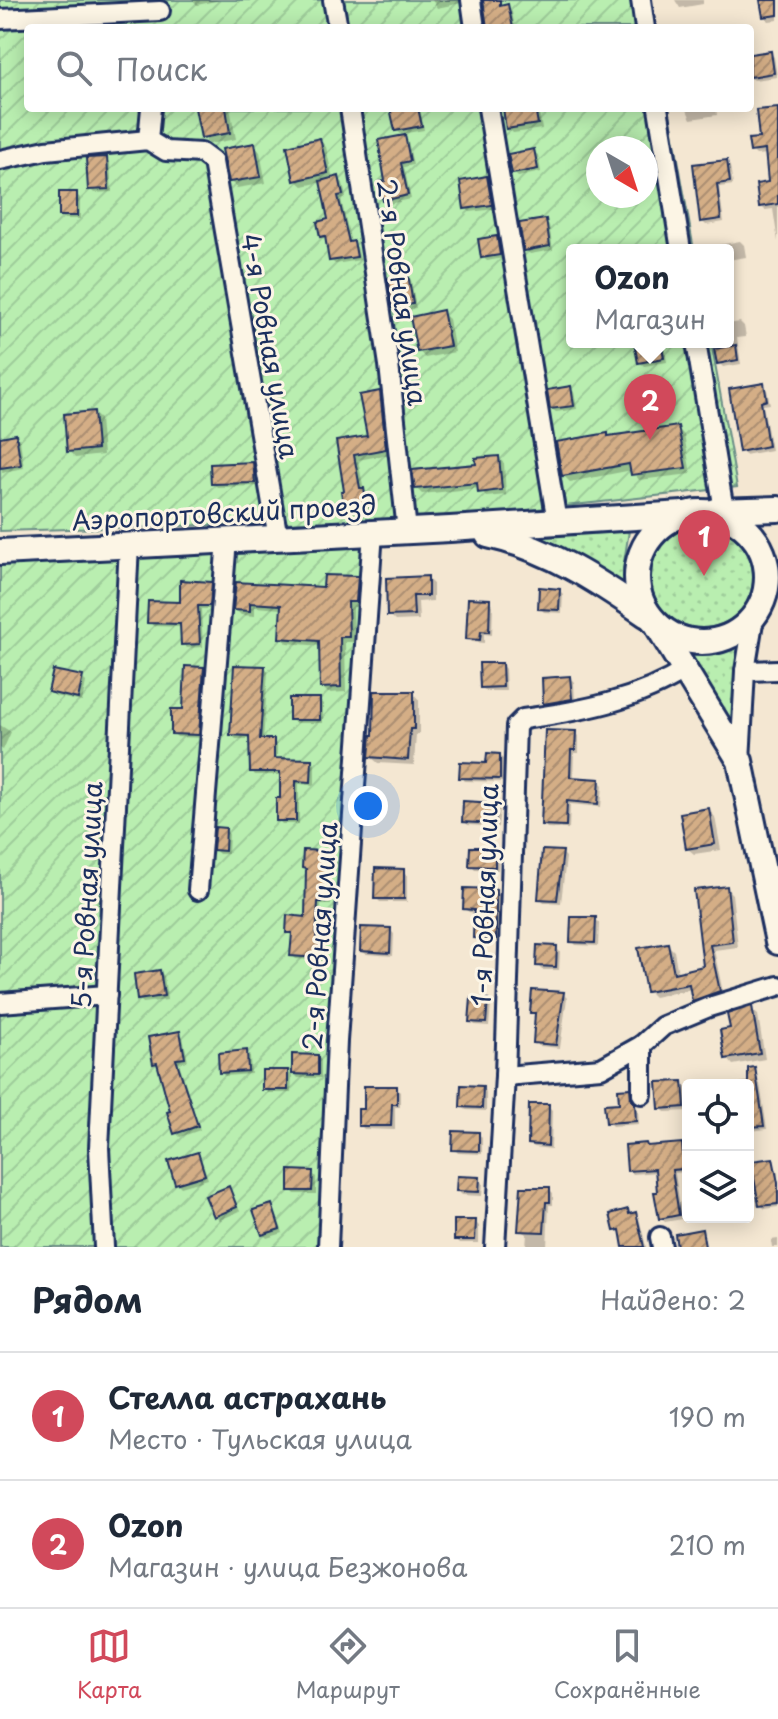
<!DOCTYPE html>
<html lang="ru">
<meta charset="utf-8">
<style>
:root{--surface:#fff;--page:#f6f6f7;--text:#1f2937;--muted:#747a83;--line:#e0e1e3;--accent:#d1495b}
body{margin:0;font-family:"Playpen Sans",sans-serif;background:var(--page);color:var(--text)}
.controls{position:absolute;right:24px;bottom:24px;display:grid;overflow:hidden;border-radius:8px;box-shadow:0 4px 20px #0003}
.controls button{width:72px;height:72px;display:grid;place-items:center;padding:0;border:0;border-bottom:2px solid var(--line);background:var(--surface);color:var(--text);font:40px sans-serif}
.compass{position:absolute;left:586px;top:136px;width:72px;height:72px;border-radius:50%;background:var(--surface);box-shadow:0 4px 20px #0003;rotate:141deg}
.you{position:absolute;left:368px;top:806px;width:28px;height:28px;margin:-20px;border:6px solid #fff;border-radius:50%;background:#1a73e8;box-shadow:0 0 0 12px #1a73e833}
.badge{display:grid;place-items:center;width:52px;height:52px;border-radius:50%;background:var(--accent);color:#fff;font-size:26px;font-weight:700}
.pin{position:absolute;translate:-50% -66px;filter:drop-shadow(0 2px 4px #0008)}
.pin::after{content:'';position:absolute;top:42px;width:28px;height:24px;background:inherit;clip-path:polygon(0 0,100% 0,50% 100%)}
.popup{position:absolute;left:566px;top:244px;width:168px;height:104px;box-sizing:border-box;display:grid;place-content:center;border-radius:8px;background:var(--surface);filter:drop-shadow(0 2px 6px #0005);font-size:26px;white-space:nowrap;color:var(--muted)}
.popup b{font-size:30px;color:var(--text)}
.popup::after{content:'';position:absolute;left:50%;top:100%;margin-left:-16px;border:16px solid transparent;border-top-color:var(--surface)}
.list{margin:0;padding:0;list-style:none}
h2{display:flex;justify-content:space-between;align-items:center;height:104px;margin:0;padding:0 32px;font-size:34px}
h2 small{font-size:26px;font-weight:400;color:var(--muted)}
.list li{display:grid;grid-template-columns:52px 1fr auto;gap:24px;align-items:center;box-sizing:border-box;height:128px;padding:0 32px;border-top:2px solid var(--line)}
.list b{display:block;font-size:30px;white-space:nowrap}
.list p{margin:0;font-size:26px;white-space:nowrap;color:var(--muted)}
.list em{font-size:26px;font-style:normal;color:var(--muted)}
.icon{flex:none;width:44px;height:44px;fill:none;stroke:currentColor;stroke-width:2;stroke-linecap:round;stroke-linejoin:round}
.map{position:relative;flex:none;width:778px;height:1247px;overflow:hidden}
.search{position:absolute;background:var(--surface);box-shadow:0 4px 20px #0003;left:24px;right:24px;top:24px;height:88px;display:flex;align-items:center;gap:20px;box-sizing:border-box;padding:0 28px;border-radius:8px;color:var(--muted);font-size:30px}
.sheet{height:360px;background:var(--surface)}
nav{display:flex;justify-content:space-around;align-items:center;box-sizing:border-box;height:112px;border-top:2px solid var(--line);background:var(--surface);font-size:22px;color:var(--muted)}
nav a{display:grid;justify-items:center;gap:4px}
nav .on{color:var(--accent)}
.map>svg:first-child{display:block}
.grass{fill:url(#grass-dots);stroke:#6a8e87;stroke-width:2}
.garden{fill:url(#garden-furrows);stroke:#6a8e87;stroke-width:2;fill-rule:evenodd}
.shadow{fill:#0003}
.building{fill:url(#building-hatch);stroke:#1b2f5e;stroke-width:2}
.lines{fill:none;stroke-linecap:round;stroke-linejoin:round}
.street-casing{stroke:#1b2f5e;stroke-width:24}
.secondary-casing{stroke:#1b2f5e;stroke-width:30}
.street{stroke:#fcf5e5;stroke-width:18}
.secondary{stroke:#fcf5e5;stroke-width:24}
.labels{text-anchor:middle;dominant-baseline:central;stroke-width:6;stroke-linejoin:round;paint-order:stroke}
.street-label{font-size:26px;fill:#1b2f5e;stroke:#fcf5e5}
</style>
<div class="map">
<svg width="778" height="1247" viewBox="0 0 778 1247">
<defs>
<pattern id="grass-dots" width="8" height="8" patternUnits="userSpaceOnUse" patternTransform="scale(2)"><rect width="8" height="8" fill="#b9eeb0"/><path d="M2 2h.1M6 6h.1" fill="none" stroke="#9ecc9a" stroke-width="1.8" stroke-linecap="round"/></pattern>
<pattern id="garden-furrows" width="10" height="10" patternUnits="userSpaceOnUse" patternTransform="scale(2)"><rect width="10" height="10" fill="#b9eeb0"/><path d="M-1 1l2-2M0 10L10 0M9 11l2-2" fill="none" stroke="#9ecc9a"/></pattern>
<pattern id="building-hatch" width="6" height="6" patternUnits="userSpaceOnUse" patternTransform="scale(2)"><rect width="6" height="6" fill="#d4ae86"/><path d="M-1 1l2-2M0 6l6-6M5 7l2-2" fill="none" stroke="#ab8e71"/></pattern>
</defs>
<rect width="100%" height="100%" fill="#f4e7d2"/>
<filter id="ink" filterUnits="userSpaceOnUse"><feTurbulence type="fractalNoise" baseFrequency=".0125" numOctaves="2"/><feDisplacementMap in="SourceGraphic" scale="16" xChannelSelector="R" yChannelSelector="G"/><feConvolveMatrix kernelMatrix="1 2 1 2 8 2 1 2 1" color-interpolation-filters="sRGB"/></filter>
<g filter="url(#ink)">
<g class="grass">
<circle cx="702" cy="577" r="51"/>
<polygon points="629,531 623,568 624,586 530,535"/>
<polygon points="740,645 735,725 730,726 689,655 723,652"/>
</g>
<g class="garden">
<path d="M0,0h649l5,28h-626v80h641l25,142h-122v92h139l26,145 -282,31 -455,13zM598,148h48v48h-48z"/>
<polygon points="371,539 327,1247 0,1247 0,559"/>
</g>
<g class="shadow">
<polygon points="193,0 220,0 197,5"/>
<polygon points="432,0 461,0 461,3 437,8"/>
<polygon points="675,0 703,0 703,4 680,8"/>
<polygon points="762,0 778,0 778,20 769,21 764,16"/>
<polygon points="507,7 512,12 515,28 488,28"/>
<polygon points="770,53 774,57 777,77 754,80 750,77 750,56"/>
<polygon points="197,108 230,108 236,139 209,144 203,137"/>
<polygon points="392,108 420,108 424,130 401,134 408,141 413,165 404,167 411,199 389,204 385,200 388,182 404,137 397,130"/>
<polygon points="504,108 538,108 542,129 513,133 508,128"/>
<polygon points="609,108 626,108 626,109 612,111"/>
<polygon points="686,108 716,108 717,115 691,119"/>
<polygon points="778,110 778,242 773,209 765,210 761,206 771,184 768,154 756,155 752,151 762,140"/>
<polygon points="320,140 326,147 333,180 339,179 343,183 346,198 341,199 351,243 357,247 360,260 335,264 331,260 326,240 322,236 331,221 322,182 303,186 296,180"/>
<polygon points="254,145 260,152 266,183 237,188 231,182"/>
<polygon points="534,152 538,155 541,172 518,177 514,173"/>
<polygon points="106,159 110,163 112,192 94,193 90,189"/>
<polygon points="726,162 730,166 733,185 719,187 724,222 706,225 702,221 696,166"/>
<polygon points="487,179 491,183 495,209 470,212 466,208"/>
<polygon points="76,194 80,198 80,219 65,219 61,215"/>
<polygon points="545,221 549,225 553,250 530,254 526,250"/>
<polygon points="496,238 500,242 503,258 487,261 483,257"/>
<polygon points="740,241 744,245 746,257 728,260 728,250 709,250 708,247"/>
<polygon points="407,276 411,280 416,308 398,311 394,307"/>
<polygon points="442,313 449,319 455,352 425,358 419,351"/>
<polygon points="740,322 744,326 746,337 737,338 741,364 723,367 719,363 726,349 725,342 728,342 728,324"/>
<polygon points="640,342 664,342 667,362 644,366 640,362"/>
<polygon points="763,386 767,390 770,404 763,405 771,450 745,455 741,451"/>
<polygon points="570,388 574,392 577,409 556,412 552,409"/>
<polygon points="379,393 384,398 390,454 358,460 364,490 369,495 372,511 351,514 346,509 347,492 338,443 370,438"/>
<polygon points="93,413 100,419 103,455 75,458 69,451"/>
<polygon points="678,429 684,435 691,474 639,480 632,470 570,482 563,475 607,435 610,438"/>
<polygon points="16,436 20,440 24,468 2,472 0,439"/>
<polygon points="498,458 504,463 506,495 486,497 480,488 422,494 416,488"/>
<polygon points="252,464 256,468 258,486 217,487 213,483"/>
<polygon points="357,578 363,584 361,607 353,607 354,642 345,642 346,692 328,693 322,687 321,646 287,643 281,638 282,609 255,607 255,616 241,615 235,609 237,584 325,589"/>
<polygon points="427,578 433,584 433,601 418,602 419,620 395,621 389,615"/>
<polygon points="211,584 215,587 213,609 201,609 203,647 187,648 183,644 182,627 153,626 150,622"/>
<polygon points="559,590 563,594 562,613 544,612 540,608"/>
<polygon points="489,601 493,605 492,635 484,634 484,643 472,642 468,638"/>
<polygon points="502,665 505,669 506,691 486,691 482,688"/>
<polygon points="265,668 268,672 263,741 273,741 277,745 277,760 311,761 315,764 315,785 299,784 299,824 282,824 278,820 282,775 255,775 252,771 251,739 236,739 232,735"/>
<polygon points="204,669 208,673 202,738 177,737 173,733"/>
<polygon points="82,678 86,682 82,702 55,696 51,692"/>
<polygon points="570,678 574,682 575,702 549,707 545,703"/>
<polygon points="413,693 419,700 419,734 416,734 414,765 378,763 371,757"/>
<polygon points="319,700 323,704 323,723 295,723 291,719"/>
<polygon points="0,725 11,732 3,750 0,748"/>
<polygon points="575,733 579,737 579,753 574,753 573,780 599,781 603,785 601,807 570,804 569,829 547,828 543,824"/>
<polygon points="500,756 504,760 503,782 465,781 461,777 488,765"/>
<polygon points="496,805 500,809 498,827 468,825 464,821"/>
<polygon points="709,810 715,817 721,850 694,854 687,848"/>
<polygon points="225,830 229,834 228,854 219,854 215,850"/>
<polygon points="495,849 499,853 498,870 475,869 471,865"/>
<polygon points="326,853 330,857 331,905 321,905 319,941 323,946 322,961 296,959 292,955 292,936 288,932 307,919 308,872 304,868"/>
<polygon points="562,853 566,857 561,903 544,902 540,898"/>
<polygon points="403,871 407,875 407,902 380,902 376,898"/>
<polygon points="726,888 732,894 738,947 714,950 724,997 700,1006 694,1000 692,989 654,997 648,991 668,945 674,951 678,974 705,968 696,892"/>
<polygon points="495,891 499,895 500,942 479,942 475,938 476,913 469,912 465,909"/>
<polygon points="595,919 599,923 598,946 576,945 572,941"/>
<polygon points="390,930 394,934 393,956 366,954 362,951"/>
<polygon points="556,948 560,952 559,970 542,970 538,966"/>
<polygon points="160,972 164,976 167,1000 143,1003 139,999"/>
<polygon points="563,994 567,998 560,1048 539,1046 535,1042 537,1017 532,1012"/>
<polygon points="487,1001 491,1005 489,1026 475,1025 471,1021"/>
<polygon points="751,1009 758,1015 765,1059 733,1065 727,1058 732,1030"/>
<polygon points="179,1033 183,1037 188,1061 179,1063 200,1130 180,1137 176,1133 173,1112 159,1067 155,1063"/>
<polygon points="246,1053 250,1056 251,1074 225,1076 221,1072"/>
<polygon points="317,1057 321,1060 321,1078 298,1078 294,1074"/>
<polygon points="288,1072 292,1076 291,1093 268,1093 264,1089"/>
<polygon points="756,1080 760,1084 767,1129 750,1131 748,1129 748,1085 734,1084"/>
<polygon points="683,1083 686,1087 688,1111 665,1112 661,1108"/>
<polygon points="396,1088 400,1092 400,1107 395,1107 395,1130 364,1129 360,1125 366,1111"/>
<polygon points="482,1088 486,1092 486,1111 466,1110 462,1106"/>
<polygon points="629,1090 638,1110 639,1124 612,1126 608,1122"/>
<polygon points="548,1106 552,1110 551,1149 534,1147 530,1143"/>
<polygon points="479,1134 482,1138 482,1154 458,1153 454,1149"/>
<polygon points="681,1145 685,1149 687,1172 675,1173 682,1219 665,1222 661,1218 658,1172 633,1174 629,1170"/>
<polygon points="197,1154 201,1158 208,1179 181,1187 177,1183 170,1162"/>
<polygon points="772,1160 778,1173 778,1207 765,1209 761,1205"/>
<polygon points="312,1173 316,1177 316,1194 295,1194 291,1190"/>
<polygon points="479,1179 483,1183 482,1196 462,1195 458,1191"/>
<polygon points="228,1189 240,1211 220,1220 216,1216"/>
<polygon points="549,1189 553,1193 553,1205 549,1205 547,1247 526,1247 527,1234 520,1230"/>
<polygon points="271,1206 275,1210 283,1233 267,1238 263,1234"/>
<polygon points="627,1211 639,1218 646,1247 625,1247 623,1233 616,1230"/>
<polygon points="475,1222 479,1226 479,1243 460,1243 456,1239"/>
<polygon points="778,1239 778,1247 772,1247 771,1240"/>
</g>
<g class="building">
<polygon points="483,0 500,0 500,6 508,4 513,28 487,28"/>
<polygon points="760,0 778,0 778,15 763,17"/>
<polygon points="771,51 774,73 750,77 750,54"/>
<polygon points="195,108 226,108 230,133 201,138"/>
<polygon points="390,108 418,108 422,126 395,131"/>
<polygon points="503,108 535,108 538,124 506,129"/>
<polygon points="778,108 778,204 759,207 756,184 768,182 765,150 750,152 748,139 759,138 756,110"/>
<polygon points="405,135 410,161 401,163 408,195 383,201 379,182 385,181 378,140"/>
<polygon points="320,138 328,173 294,181 287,146"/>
<polygon points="255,143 261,177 229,182 222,149"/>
<polygon points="534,149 538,169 512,174 508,154"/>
<polygon points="107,157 109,189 88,190 86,158"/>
<polygon points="727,160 730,182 717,184 721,219 700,222 693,164"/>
<polygon points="339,176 343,195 338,196 349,242 354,241 357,257 329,261 325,236 320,237 317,222 328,219 320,181"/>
<polygon points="487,176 492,205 464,209 460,181"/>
<rect x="59" y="192" width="18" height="24"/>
<polygon points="546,219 550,246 524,251 519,223"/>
<polygon points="497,236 500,255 481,258 478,239"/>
<polygon points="408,274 413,304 392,308 388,278"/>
<polygon points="443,310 450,346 417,352 410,317"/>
<polygon points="634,342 661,342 664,358 638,363"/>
<polygon points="736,345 738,360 717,364 714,349"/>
<polygon points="764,383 767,400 761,402 768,446 739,452 729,389"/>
<polygon points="571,386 574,406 550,409 547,390"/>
<polygon points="380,391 386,449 354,455 360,488 364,488 367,506 344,510 341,491 344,491 336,441 367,436 359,395"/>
<polygon points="94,411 97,449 67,452 64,414"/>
<polygon points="678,426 686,468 631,475 629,464 562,476 556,442 608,433 608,436"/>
<polygon points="16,434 21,465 0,468 0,437"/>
<polygon points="499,456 502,490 478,493 477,483 415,489 412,470 476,464 475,458"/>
<polygon points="253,462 255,483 211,484 210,464"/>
<polygon points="324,575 358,576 356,602 348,602 349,637 340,637 341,687 320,688 319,641 279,638 281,605 250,603 250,611 233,610 236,582 323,587"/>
<polygon points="428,576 428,596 413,596 414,615 387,616 386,578"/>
<polygon points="180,580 212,582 210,606 198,606 200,644 181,645 180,624 147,623 148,601 180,602"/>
<polygon points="539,587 560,589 559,610 538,609"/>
<polygon points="468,598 490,599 489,632 481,631 480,640 466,639"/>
<polygon points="479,663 502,663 503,687 480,688"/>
<polygon points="234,665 265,666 260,739 274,739 274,758 312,759 311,782 296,781 296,821 276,821 276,798 280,798 280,772 250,772 249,736 230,735"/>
<polygon points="185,666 204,667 199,735 171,734 171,709 183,709"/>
<polygon points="53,670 83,676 78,699 48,692"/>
<polygon points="570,676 572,699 543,704 542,678"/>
<polygon points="374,691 414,691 414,729 410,729 408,760 369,757 371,735 373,735"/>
<rect x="289" y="698" width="31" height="22"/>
<polygon points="545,730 576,731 575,750 571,750 570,777 600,779 598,804 567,801 566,826 541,825"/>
<polygon points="487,753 500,754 500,779 459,778 460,762 486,763"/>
<polygon points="463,801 496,803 495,824 462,822"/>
<polygon points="709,808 715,844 686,849 680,813"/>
<polygon points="215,827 226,828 225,851 213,850"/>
<polygon points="470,847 495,847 495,867 469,866"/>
<polygon points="303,850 327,851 327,902 318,902 316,940 320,940 319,958 290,956 292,933 286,933 287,915 305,917 306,869 302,868"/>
<polygon points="542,850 563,851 557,900 538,899"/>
<polygon points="375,868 404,869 404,899 374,899"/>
<polygon points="727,886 733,942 710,945 720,991 692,1001 689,984 646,992 638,948 668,943 674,973 703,966 694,890"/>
<polygon points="464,888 496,889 496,939 473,938 474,910 463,909"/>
<polygon points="571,917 596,917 595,943 570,942"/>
<polygon points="361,927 391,928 390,953 360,951"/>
<polygon points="537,945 557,946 556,967 536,966"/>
<polygon points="160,970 164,996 137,1000 134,974"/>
<polygon points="532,990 564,992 556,1045 533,1043 535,1013 530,1013"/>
<polygon points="471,998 488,999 486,1023 469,1022"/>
<polygon points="752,1006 760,1053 725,1059 720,1030 730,1028 727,1014"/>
<polygon points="180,1031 185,1058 176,1059 198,1126 174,1134 167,1112 170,1111 157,1063 153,1064 148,1037"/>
<polygon points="247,1050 248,1071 219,1073 218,1053"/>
<polygon points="292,1054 318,1055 318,1075 292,1074"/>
<polygon points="755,1067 764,1126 748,1127 748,1068"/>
<rect x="262" y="1070" width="26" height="20"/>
<polygon points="683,1081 685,1107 659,1109 657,1082"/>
<polygon points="461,1085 483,1086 482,1108 460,1107"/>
<polygon points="364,1086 397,1086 397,1104 392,1104 391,1126 358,1126 358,1109 364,1109"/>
<polygon points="630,1088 631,1099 635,1104 636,1121 606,1123 604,1104 619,1103 618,1089"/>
<polygon points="529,1104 549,1104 548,1146 528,1144"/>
<polygon points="453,1131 479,1132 479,1151 452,1150"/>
<polygon points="646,1143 647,1146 682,1143 684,1169 672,1170 679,1215 659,1219 654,1192 657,1192 655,1169 627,1171 625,1145"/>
<polygon points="198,1152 205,1175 175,1184 168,1161"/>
<polygon points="773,1158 778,1183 778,1204 759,1206 751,1161"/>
<polygon points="289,1170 313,1171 312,1191 289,1191"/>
<polygon points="457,1176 480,1177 479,1192 456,1191"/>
<polygon points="229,1186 237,1207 214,1217 205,1196"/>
<polygon points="521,1187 550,1187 550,1202 546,1202 544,1232 518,1231"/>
<polygon points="272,1204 280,1229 262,1235 253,1210"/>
<polygon points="628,1209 629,1214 636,1212 644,1247 623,1247 620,1230 614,1231 610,1214"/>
<polygon points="454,1220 476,1220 475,1240 454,1240"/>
<polygon points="702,1229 705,1247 677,1247 675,1234"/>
</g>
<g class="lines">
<defs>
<g id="street">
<polyline points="333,0 338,28"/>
<polyline points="471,0 475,28"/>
<polyline points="641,0 645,28"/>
<polyline points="0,19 160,11"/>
<polyline points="350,108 389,365 407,531"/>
<polyline points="488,108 557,522"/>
<polyline points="658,108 681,250"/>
<polyline points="148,140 151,108"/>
<polyline points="0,160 46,150 148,140 166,151 201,153 213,162 278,538"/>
<polyline points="696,342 724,510 753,536"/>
<polyline points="745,671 778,670"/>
<polyline points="740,761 745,671 754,616"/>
<polyline points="198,890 227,540"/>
<polyline points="0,1003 107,995"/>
<polyline points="505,1076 601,1068 642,1045"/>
<polyline points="642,1094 642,1045 663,1026 709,1007 778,986"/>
<polyline points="660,1237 662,1247"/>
<polyline points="104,1247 99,1148 129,545"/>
<polyline points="328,1247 337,1041 373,532"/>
<path d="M495,1247l10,-171 11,-350 7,-7c58,-8 114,-18 164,-50"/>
</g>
<g id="secondary">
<polyline points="716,511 778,509"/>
<circle cx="702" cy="577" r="65"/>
<path d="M488,535c60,13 110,46 159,80"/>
<polyline points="0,552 450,529 683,514"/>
<polyline points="659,628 740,761 778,942"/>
</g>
</defs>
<use href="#street" class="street-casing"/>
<use href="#secondary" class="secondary-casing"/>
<use href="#street" class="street"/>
<use href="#secondary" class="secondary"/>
</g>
</g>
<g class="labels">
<g class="street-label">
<text transform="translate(403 292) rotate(82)">2-я Ровная улица</text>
<text transform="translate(271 346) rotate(80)">4-я Ровная улица</text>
<text transform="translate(224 512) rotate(-3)">Аэропортовский проезд</text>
<text transform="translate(86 895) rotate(-87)">5-я Ровная улица</text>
<text transform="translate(484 895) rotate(-88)">1-я Ровная улица</text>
<text transform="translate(319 936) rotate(-86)">2-я Ровная улица</text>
</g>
</g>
</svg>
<div class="controls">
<button><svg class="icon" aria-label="locate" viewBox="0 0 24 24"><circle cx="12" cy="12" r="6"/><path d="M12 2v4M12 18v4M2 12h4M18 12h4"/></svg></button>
<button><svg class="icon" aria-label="layers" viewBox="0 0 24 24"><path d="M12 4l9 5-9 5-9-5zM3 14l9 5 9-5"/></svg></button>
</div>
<svg class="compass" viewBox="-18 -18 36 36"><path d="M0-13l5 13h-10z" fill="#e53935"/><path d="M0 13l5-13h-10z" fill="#747a83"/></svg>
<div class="you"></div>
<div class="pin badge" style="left:704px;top:576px">1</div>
<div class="pin badge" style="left:650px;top:440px">2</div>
<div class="popup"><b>Ozon</b>Магазин</div>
<div class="search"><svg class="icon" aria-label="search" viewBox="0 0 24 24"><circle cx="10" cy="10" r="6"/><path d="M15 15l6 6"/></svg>Поиск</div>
</div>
<section class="sheet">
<h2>Рядом<small>Найдено: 2</small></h2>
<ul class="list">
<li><span class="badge">1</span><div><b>Стелла астрахань</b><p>Место · Тульская улица</p></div><em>190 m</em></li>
<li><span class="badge">2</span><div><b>Ozon</b><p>Магазин · улица Безжонова</p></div><em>210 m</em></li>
</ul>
</section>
<nav>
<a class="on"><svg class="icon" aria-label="map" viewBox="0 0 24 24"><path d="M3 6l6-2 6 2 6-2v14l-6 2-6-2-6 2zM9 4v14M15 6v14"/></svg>Карта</a>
<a><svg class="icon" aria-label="directions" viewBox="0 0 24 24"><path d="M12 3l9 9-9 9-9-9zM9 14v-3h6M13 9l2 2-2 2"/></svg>Маршрут</a>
<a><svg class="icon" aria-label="saved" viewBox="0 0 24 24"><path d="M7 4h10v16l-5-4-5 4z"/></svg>Сохранённые</a>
</nav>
